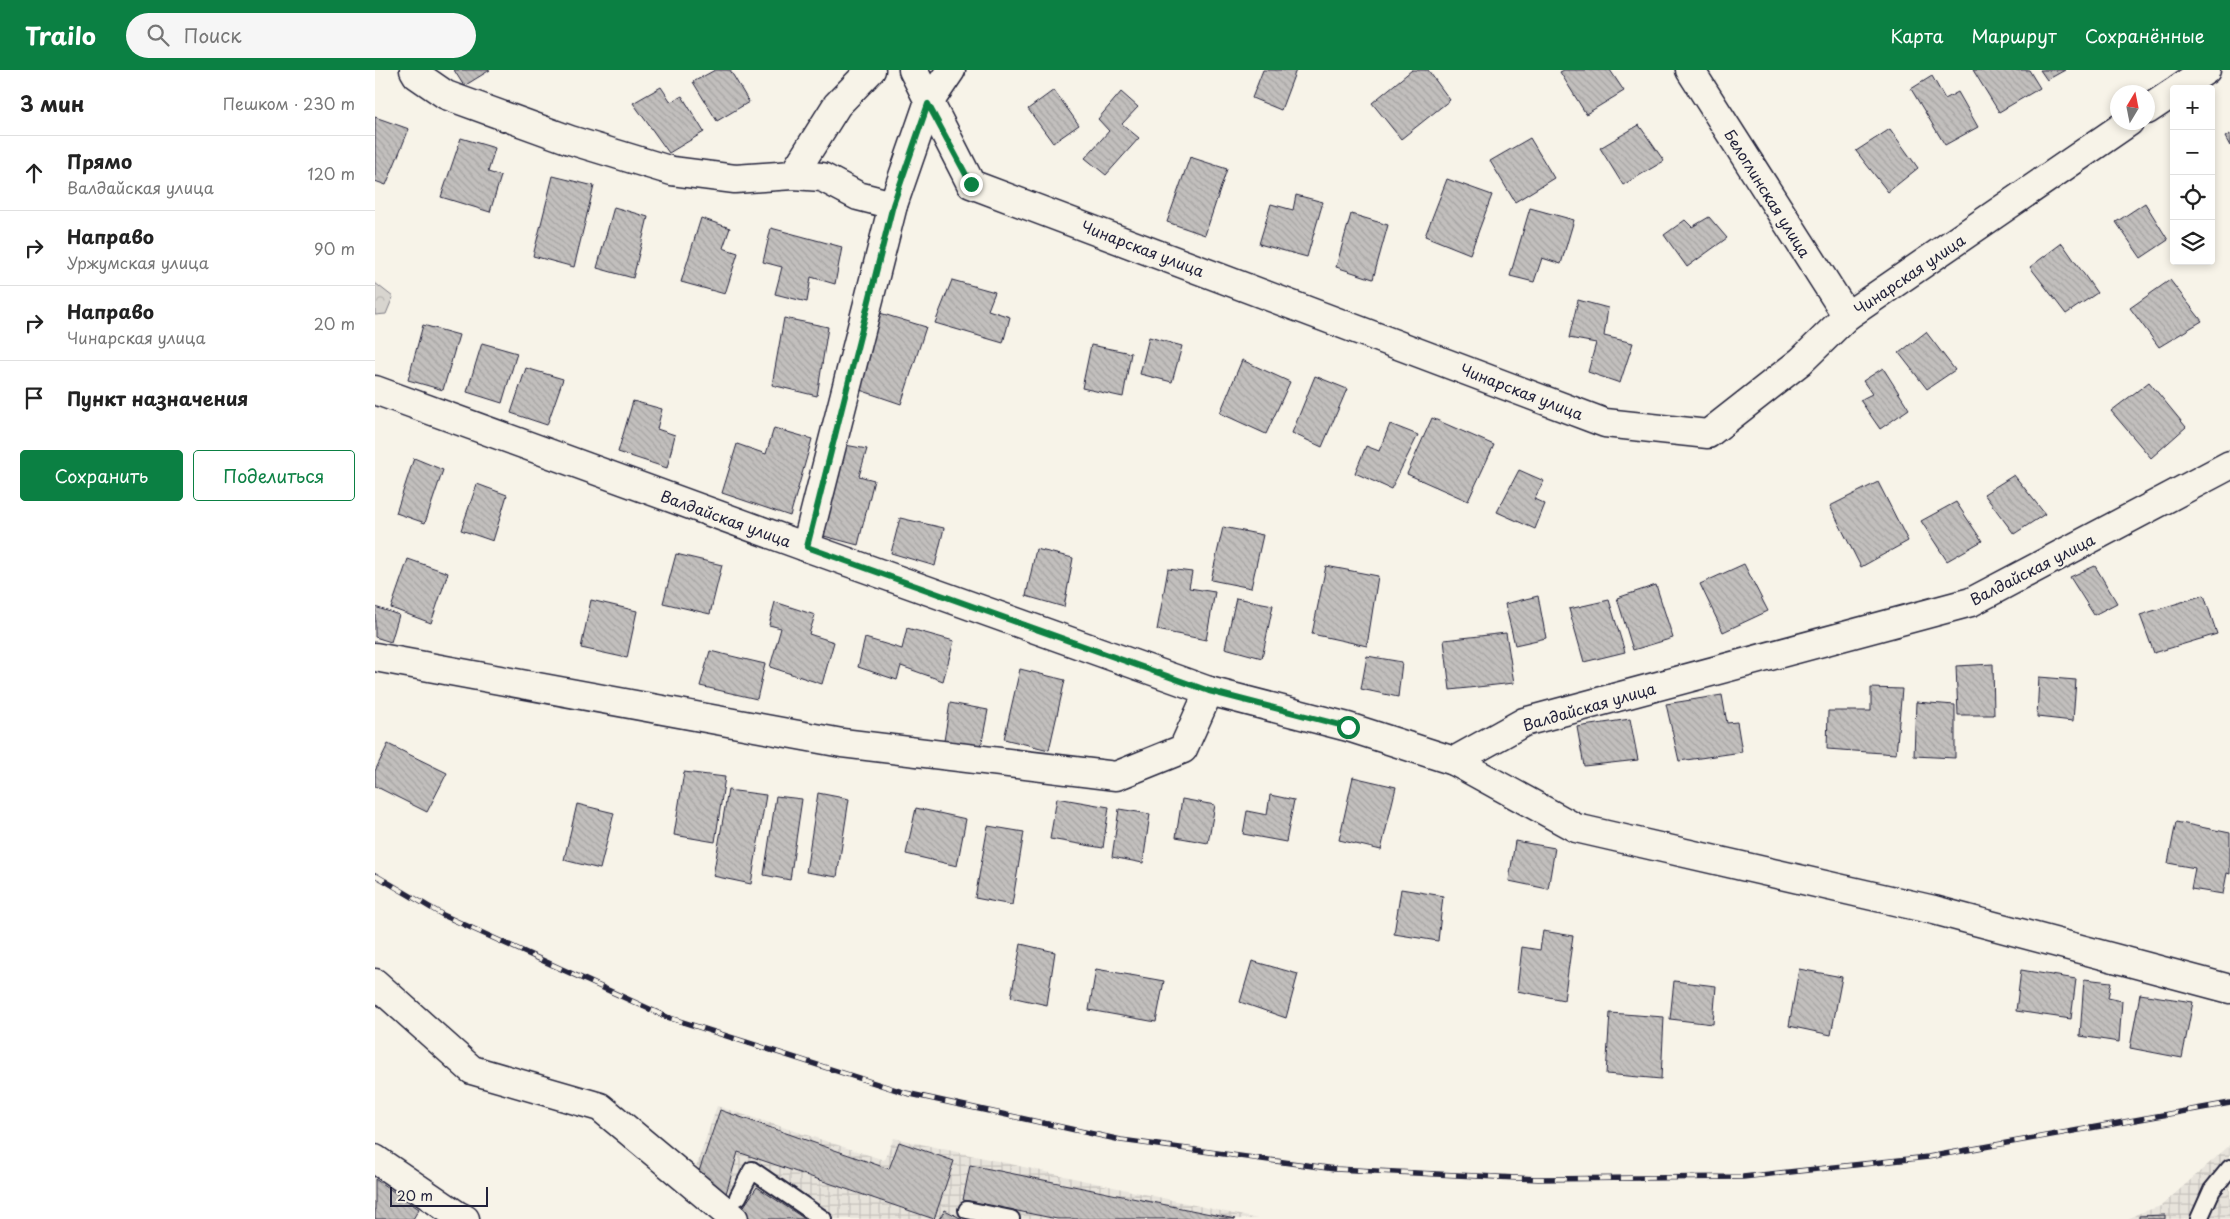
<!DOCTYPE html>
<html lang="ru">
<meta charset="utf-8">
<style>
:root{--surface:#fff;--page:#f6f6f6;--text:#222;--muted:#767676;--line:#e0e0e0;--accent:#0b8043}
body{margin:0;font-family:"Playpen Sans",sans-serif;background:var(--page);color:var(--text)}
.controls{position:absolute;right:15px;top:15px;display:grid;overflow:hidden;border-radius:5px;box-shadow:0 2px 8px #0003}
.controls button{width:45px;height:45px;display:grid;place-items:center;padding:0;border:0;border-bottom:1px solid var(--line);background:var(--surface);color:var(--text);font:25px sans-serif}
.compass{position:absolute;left:1735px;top:15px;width:45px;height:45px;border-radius:50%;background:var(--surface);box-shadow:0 2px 8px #0003;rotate:10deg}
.scale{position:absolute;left:15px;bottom:12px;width:98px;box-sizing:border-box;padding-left:5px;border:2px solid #22223b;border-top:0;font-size:14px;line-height:18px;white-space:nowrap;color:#22223b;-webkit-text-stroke:4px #f7f3e8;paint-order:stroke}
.stop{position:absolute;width:15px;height:15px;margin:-11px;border:4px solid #0b8043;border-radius:50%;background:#fff}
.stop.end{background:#0b8043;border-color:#fff;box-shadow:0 1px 5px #0008}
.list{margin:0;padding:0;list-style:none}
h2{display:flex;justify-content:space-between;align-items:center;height:65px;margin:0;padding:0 20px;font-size:21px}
h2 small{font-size:16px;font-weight:400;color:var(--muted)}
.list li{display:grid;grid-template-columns:32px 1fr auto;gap:15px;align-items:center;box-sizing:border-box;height:75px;padding:0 20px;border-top:1px solid var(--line)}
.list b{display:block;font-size:19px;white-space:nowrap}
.list p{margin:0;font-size:16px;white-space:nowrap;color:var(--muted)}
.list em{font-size:16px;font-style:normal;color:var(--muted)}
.actions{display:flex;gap:10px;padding:15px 20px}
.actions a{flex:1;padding:11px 0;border:1px solid var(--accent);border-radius:5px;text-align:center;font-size:18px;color:var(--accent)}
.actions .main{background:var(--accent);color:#fff}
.icon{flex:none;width:28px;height:28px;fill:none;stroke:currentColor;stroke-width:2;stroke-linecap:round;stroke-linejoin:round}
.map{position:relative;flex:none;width:1855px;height:1149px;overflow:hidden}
header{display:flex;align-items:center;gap:30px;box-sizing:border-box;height:70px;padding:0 25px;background:var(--accent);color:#fff}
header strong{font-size:24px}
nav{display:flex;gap:28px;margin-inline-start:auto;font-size:18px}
.search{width:350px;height:45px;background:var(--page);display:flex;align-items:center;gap:12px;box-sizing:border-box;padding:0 18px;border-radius:28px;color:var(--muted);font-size:19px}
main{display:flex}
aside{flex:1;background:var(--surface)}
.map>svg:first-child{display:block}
.industrial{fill:url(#industrial-grid)}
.forest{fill:url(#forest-crowns);stroke:#7d7c85}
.building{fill:url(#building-back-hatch);stroke:#22223b}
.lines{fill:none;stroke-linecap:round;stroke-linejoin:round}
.service-casing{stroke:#22223b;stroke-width:20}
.minor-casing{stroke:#22223b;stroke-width:31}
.service{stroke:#f7f3e8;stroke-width:16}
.minor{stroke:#f7f3e8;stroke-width:28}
.rail-casing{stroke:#22223b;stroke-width:5.5}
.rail{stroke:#f7f3e8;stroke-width:4;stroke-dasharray:11;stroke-linecap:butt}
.route{stroke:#0b8043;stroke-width:6}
.labels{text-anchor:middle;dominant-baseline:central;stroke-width:4;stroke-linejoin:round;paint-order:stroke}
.street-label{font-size:15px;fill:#22223b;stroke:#f7f3e8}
</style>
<header>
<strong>Trailo</strong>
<div class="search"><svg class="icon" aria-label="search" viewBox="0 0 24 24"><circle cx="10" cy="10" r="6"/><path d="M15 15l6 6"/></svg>Поиск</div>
<nav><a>Карта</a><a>Маршрут</a><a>Сохранённые</a></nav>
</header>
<main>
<aside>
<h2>3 мин<small>Пешком · 230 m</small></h2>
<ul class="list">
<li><svg class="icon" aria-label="ahead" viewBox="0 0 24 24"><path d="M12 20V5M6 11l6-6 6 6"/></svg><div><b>Прямо</b><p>Валдайская улица</p></div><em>120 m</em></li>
<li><svg class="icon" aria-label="right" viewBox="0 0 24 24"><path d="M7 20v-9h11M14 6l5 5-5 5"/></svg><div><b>Направо</b><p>Уржумская улица</p></div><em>90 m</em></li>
<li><svg class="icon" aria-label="right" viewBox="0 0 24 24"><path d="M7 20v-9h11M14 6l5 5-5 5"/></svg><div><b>Направо</b><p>Чинарская улица</p></div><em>20 m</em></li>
<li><svg class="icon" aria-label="arrive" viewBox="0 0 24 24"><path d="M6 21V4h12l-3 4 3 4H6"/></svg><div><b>Пункт назначения</b></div></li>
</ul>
<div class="actions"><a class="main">Сохранить</a><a>Поделиться</a></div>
</aside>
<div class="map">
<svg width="1855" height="1149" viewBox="0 0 1855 1149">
<defs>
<pattern id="industrial-grid" width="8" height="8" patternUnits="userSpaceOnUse" patternTransform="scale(1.25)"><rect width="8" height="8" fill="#e7e3db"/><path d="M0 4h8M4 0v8" fill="none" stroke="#c6c2bd"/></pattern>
<pattern id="forest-crowns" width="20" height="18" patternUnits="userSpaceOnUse" patternTransform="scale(1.25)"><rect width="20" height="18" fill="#d8d5cf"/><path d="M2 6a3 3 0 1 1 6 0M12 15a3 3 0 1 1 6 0" fill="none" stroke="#b9b7b3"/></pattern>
<pattern id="building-back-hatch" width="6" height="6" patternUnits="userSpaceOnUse" patternTransform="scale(1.25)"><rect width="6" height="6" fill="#c2bfbd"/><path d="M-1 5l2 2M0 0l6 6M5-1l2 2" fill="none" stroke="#a6a4a3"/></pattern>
</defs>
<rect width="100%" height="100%" fill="#f7f3e8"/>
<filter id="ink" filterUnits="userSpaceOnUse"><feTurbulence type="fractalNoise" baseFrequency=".02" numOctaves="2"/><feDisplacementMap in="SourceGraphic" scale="10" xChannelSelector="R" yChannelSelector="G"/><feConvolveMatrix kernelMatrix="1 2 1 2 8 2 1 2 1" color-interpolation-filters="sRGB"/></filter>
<g filter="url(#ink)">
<g class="industrial">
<polygon points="342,1036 509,1090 519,1068 882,1149 365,1149 317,1109"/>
<polygon points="1855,1075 1855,1149 1754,1149 1762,1144 1786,1136"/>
</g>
<polygon class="forest" points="0,213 18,227 11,244 0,245"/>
<g class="building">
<polygon points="79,0 115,0 89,16"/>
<polygon points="340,0 355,0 374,32 342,51 318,12"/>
<polygon points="888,0 921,0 906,40 877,28"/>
<polygon points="1037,0 1053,0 1075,30 1026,69 997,33"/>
<polygon points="1189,0 1235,0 1249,21 1211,44 1185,2"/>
<polygon points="1598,0 1654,0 1665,18 1624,42"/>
<polygon points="1665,0 1690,0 1672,10"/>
<polygon points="1557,6 1570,29 1583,22 1603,57 1570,75 1536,19"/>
<polygon points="286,17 296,32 307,26 329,62 294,83 258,33"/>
<polygon points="679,20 704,55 678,73 653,39"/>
<polygon points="746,22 763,37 747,54 764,68 731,105 710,88 734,61 723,49"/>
<polygon points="0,47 34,59 11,115 0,111"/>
<polygon points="1264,55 1289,91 1248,115 1225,78"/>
<polygon points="1515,59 1543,98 1513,122 1481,81"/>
<polygon points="1855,64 1855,76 1850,67"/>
<polygon points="86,68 120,78 113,102 126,106 115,142 66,127"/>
<polygon points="1155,68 1179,108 1140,132 1115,91"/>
<polygon points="815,87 852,99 830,165 792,152"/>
<polygon points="178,106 219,116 199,197 158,186"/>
<polygon points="1072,109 1117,125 1095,184 1050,166"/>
<polygon points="921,125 948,132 932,187 884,174 896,134 918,140"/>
<polygon points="1770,133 1793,170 1766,188 1741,152"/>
<polygon points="239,137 273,147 258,208 222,198"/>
<polygon points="1155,138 1199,150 1186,194 1167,188 1159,212 1135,206"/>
<polygon points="976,144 1013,155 998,209 961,197"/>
<polygon points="1334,147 1352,168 1312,197 1289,165 1310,150 1317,157"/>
<polygon points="326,148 355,158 348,178 363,183 350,224 306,212"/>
<polygon points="396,158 467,177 460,214 436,207 432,232 400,224 407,197 388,192"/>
<polygon points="1687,173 1722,223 1691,244 1655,197"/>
<polygon points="577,210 620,222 613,240 635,247 628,273 560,253"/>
<polygon points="1795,210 1827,251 1784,277 1755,238"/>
<polygon points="1203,230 1233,238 1229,266 1258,273 1245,313 1213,302 1221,273 1194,268"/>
<polygon points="505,243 551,257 526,334 479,318"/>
<polygon points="409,248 453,257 442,326 397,315"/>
<polygon points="48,255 84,265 68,320 33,310"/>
<polygon points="1551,262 1580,300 1552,319 1524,283"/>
<polygon points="774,267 807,276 797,312 765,304"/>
<polygon points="107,273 142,283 127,333 92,322"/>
<polygon points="716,275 756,283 748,327 707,318"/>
<polygon points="867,290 915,312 891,364 845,343"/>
<polygon points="151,298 188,309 172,355 136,343"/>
<polygon points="1508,298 1534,339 1505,359 1485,330 1497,324 1488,311"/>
<polygon points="940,306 972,319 947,377 917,363"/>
<polygon points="1774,312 1811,357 1776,388 1736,341"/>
<polygon points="258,331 287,339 282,359 300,365 292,398 243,382"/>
<polygon points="1057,348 1119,375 1093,431 1032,404"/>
<polygon points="1015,354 1043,365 1016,419 980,403 991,376 1004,381"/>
<polygon points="399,358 437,369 415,446 347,423 362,374 391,384"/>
<polygon points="470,375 492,379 484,406 499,410 483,475 445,465"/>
<polygon points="39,388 68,400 50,453 21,443"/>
<polygon points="1144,400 1169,411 1159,429 1170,434 1160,459 1122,442"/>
<polygon points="1639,405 1670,444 1639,464 1609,424"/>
<polygon points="1503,412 1533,471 1486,497 1455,436"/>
<polygon points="102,414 132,425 118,471 86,460"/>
<polygon points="1581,432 1607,471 1572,491 1546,451"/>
<polygon points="525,448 569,458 560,496 516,483"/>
<polygon points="848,457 888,465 876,518 836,510"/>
<polygon points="661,479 698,488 689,537 651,526"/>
<polygon points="301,484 347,495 335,544 288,533"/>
<polygon points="33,489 73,503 56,553 16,538"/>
<polygon points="1369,494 1393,541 1348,562 1325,514"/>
<polygon points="951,496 1003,506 992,576 937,564"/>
<polygon points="1720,496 1742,533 1719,545 1695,507"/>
<polygon points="793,499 817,502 814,518 840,522 831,570 782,560"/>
<polygon points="1281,515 1298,568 1258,580 1242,528"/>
<polygon points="1829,525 1842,564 1779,583 1765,545"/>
<polygon points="1163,526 1171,568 1140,575 1130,534"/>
<polygon points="861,528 898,535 887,588 850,578"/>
<polygon points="216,530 262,541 252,588 206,578"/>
<polygon points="1234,530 1250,582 1209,592 1194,539"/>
<polygon points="400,532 440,545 434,564 459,572 447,614 395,597 406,558 394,555"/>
<polygon points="0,537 24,545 16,572 0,567"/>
<polygon points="532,558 579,571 568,611 526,596 522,610 483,597 490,568 527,579"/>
<polygon points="1131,563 1139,613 1075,620 1069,570"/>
<polygon points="335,581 390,594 382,629 325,616"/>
<polygon points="992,586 1027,592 1023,627 986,619"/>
<polygon points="1618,594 1619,645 1583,645 1581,596"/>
<polygon points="645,599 690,610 674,680 629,669"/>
<polygon points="1664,607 1701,610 1698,651 1662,647"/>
<polygon points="1496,618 1527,619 1521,684 1452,679 1453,641 1496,641"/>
<polygon points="1347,625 1352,653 1362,652 1367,682 1304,691 1291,634"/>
<polygon points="1541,632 1580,635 1580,688 1539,686"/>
<polygon points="575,633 613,640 606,677 569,671"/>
<polygon points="1255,649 1263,690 1209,696 1202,657"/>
<polygon points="13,674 72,703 52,742 0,716 0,701"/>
<polygon points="309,702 350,707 340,772 299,765"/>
<polygon points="978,707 1021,717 1006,780 964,770"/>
<polygon points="353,720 391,725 376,814 338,806"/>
<polygon points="443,723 474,729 462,807 431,802"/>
<polygon points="895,725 919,730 911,772 868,764 872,741 892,745"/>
<polygon points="401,726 427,729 415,810 389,805"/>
<polygon points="682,728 734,737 728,778 675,769"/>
<polygon points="807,729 840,735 833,773 801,767"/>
<polygon points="202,734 239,743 225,799 189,790"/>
<polygon points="541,738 591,749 582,796 531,784"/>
<polygon points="744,739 775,744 768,793 737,787"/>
<polygon points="1801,752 1855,763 1855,804 1852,803 1848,824 1816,819 1820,798 1793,793"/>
<polygon points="613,756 649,762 637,835 600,828"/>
<polygon points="1140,771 1180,778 1173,819 1134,811"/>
<polygon points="1026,819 1068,826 1063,871 1019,864"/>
<polygon points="1168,861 1198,866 1189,930 1142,921 1147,877 1165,880"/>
<polygon points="646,874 680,882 672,935 636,927"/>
<polygon points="877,891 923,904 911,948 865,932"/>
<polygon points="721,899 789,911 781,952 714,940"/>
<polygon points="1424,899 1467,907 1456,965 1414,956"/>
<polygon points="1646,900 1701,909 1696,949 1641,941"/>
<polygon points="1709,909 1736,912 1733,928 1747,931 1744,972 1705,966"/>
<polygon points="1299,911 1341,916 1338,954 1295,949"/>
<polygon points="1765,924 1818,932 1807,988 1755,978"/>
<polygon points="1235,943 1289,947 1286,1009 1231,1004"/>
<polygon points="345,1040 514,1099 524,1072 579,1091 559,1149 363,1082 348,1134 321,1110"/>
<polygon points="595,1095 860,1149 682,1149 588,1130"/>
<polygon points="0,1109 44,1139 38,1149 0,1149"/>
<polygon points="382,1117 430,1149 370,1149 363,1145"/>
<polygon points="570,1140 587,1149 564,1149"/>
<polygon points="1790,1145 1790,1149 1764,1149 1764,1146"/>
</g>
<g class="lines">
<defs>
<g id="service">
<polyline points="363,1127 377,1100 448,1149"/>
<polyline points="592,1140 636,1149"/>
<polyline points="1824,1149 1837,1120 1855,1098"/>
</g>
<g id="minor">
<polyline points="39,0 42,5 71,25 195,70 297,101 360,109 418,105 447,107 483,126 518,135"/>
<polyline points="538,0 596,114 1230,353 1333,364 1426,291 1472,246 1754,52"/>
<polyline points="1315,0 1472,246"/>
<polyline points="1803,19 1831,0"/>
<polyline points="1772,40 1799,22"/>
<polyline points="418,105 462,35 496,0"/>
<polyline points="0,320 431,477 834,621 973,657 1079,691 1149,652 1596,532 1855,395"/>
<polyline points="431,477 518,135 553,34 576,0"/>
<polyline points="0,587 467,673 741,706 808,679 834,621"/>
<polyline points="1079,691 1201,758 1559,840 1855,919"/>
<polyline points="0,913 97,1000 225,1037 359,1149"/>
<polyline points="0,1089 82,1145 90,1149"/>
</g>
</defs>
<use href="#service" class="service-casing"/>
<use href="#minor" class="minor-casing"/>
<use href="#service" class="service"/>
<use href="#minor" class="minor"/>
<defs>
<polyline id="rail" points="0,805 68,845 292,947 531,1023 746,1070 960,1099 1163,1109 1368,1107 1553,1087 1855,1033"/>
</defs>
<use href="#rail" class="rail-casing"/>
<use href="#rail" class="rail"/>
</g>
</g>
<g class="lines" filter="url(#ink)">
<polyline class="route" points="596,114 553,34 518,135 432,477 834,621 973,657"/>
</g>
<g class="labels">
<g class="street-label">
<text transform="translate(1393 123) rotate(58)">Белоглинская улица</text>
<text transform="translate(768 178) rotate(21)">Чинарская улица</text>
<text transform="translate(1534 204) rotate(-34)">Чинарская улица</text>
<text transform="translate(1147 321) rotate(21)">Чинарская улица</text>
<text transform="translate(351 448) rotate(20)">Валдайская улица</text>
<text transform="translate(1657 499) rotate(-27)">Валдайская улица</text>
<text transform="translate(1214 636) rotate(-16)">Валдайская улица</text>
</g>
</g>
</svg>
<div class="controls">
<button>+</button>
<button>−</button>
<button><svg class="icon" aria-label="locate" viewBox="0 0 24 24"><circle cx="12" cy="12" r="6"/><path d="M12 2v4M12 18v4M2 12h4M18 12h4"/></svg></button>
<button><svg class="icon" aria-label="layers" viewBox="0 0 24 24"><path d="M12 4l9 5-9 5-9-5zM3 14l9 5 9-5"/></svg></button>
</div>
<svg class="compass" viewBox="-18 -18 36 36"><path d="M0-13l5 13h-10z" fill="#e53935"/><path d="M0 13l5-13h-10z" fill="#767676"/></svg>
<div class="scale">20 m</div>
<div class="stop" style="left:973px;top:657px"></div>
<div class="stop end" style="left:596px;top:114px"></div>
</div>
</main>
